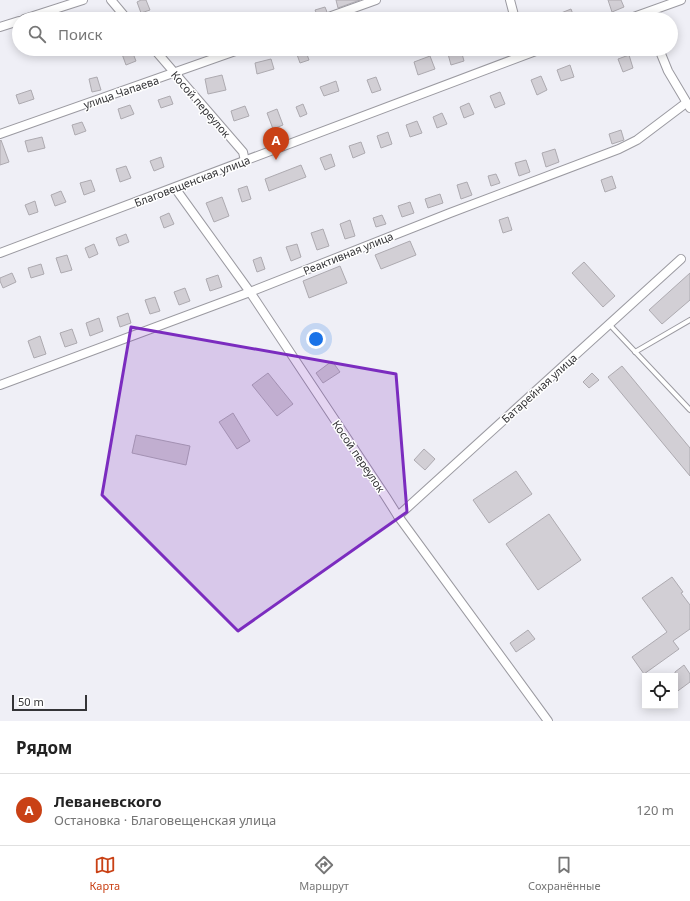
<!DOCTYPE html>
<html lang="ru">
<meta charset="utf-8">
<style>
:root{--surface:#fff;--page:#f2f2f2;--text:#222;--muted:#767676;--line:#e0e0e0;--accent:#c94115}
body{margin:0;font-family:"Noto Sans",sans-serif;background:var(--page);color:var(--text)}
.controls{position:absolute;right:12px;bottom:12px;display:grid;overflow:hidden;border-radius:0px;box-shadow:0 2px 10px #0003}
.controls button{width:36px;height:36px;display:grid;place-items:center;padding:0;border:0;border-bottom:1px solid var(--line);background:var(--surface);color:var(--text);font:20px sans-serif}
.scale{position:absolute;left:12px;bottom:10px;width:75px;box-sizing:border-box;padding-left:4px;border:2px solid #343437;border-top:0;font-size:11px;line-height:14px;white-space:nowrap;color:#343437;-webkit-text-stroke:3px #fff;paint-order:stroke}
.you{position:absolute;left:316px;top:339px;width:14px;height:14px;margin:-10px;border:3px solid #fff;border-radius:50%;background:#1a73e8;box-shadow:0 0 0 6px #1a73e833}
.badge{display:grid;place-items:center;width:26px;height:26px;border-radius:50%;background:var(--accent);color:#fff;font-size:13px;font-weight:700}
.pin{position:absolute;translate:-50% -33px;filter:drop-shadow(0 1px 2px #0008)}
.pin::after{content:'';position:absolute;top:21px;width:14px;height:12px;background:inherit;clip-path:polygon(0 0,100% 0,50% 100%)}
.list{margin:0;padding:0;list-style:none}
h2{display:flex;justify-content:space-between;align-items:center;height:52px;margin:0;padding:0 16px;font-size:17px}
h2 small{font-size:13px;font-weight:400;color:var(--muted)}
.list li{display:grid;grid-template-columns:26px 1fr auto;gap:12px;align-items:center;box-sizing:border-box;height:72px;padding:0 16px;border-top:1px solid var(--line)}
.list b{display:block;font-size:15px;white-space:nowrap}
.list p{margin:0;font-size:13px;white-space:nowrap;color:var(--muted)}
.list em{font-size:13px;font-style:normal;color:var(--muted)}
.icon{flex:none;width:22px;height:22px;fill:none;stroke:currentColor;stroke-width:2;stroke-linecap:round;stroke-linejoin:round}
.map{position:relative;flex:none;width:690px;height:721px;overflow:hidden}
.search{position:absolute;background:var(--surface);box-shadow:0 2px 10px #0003;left:12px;right:12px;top:12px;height:44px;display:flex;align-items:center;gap:10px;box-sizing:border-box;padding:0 14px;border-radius:22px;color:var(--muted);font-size:15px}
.sheet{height:124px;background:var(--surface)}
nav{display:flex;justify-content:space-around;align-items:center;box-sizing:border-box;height:56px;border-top:1px solid var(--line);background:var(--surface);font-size:11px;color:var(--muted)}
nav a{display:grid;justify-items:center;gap:2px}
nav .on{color:var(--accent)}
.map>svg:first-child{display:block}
.building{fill:#d2cfd5;stroke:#adaab0}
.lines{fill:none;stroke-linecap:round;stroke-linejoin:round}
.service-casing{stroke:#9b9aa1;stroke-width:6}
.minor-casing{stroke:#9b9aa1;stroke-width:10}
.service{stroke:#fff;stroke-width:4}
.minor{stroke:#fff;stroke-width:8}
.marked{fill:#7b2cbf;fill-opacity:0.2;stroke:#7b2cbf;stroke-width:3;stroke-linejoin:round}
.labels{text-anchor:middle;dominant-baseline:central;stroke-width:3;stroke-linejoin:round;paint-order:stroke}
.street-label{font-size:11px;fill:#343437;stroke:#fff}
</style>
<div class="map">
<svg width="690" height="721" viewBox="0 0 690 721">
<rect width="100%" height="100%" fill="#efeff6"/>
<g class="building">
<polygon points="141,0 146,0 150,10 141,13 137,2"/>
<polygon points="336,0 360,0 338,8"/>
<polygon points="608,0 621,0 624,7 612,12"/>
<polygon points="325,7 327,12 321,14 318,17 315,10"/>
<polygon points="571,9 574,17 569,19 564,19 561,13"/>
<polygon points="295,49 305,49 309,60 300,63"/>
<polygon points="461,50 464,61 451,65 448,54"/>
<polygon points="132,51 136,61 126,65 122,54"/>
<polygon points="629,55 633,68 623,72 618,59"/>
<polygon points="430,56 435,69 418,75 414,62"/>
<polygon points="271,59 274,69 257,74 255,63"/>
<polygon points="570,65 574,77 561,81 557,70"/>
<polygon points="222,75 226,90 208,94 205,79"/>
<polygon points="541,76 547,90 537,95 531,80"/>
<polygon points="97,77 101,90 92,92 89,79"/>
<polygon points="376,77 381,90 372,93 367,80"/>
<polygon points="336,81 339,91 324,96 320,87"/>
<polygon points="31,90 34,99 19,104 16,95"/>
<polygon points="500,92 505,104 495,108 490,96"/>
<polygon points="170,96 173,104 161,108 158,100"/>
<polygon points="469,103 474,114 464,118 460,107"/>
<polygon points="303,104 307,114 300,117 296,107"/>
<polygon points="130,105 134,114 121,119 118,109"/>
<polygon points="245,106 249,116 234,121 231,111"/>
<polygon points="277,109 283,125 273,129 267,113"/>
<polygon points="442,113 447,124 437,128 433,117"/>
<polygon points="417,121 422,133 410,137 406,125"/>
<polygon points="82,122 86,131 75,135 72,125"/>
<polygon points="621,130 624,140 612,144 609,134"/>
<polygon points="388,132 392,144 381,148 377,136"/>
<polygon points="42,137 45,148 28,152 25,141"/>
<polygon points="1,140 9,162 0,165 0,141"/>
<polygon points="361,142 365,153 353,158 349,146"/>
<polygon points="555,149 559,162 546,167 542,153"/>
<polygon points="331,154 335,166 325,170 320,158"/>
<polygon points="161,157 164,167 154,171 150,161"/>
<polygon points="526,160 530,172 519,176 515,163"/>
<polygon points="301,165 306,177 269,191 265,179"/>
<polygon points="126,166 131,178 120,182 116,169"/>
<polygon points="496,174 500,183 491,186 488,176"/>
<polygon points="612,176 616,188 605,192 601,180"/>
<polygon points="91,180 95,191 84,195 80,183"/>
<polygon points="467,182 472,195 461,199 457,185"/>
<polygon points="247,186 251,199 242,202 238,189"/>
<polygon points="61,191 66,202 55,206 51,195"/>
<polygon points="440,194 443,203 428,208 425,199"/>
<polygon points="222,197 229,216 214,222 206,203"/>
<polygon points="35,201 38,212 29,215 25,205"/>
<polygon points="410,202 414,213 402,217 398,206"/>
<polygon points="169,213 174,224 164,228 160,217"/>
<polygon points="382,215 386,224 376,227 373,218"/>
<polygon points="508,217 512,230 503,233 499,220"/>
<polygon points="350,220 355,236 345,239 340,224"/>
<polygon points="323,229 329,246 317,250 311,233"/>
<polygon points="126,234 129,242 119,246 116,238"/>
<polygon points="410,241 416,255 381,269 375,255"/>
<polygon points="94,244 98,254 89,258 85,248"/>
<polygon points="297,244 301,257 291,261 286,247"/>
<polygon points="67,255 72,270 61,273 56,258"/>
<polygon points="261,257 265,269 257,272 253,260"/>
<polygon points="584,262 615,296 603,307 572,273"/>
<polygon points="41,264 44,274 31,278 28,268"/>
<polygon points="340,266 347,283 309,298 303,281"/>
<polygon points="12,273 16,282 3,288 0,281 0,278"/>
<polygon points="690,273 690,300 662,324 649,310"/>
<polygon points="218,275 222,287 210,291 206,279"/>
<polygon points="185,288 190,301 179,305 174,292"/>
<polygon points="155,297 160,311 150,314 145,300"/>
<polygon points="128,313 131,323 120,327 117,317"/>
<polygon points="99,318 103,331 90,336 86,323"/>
<polygon points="72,329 77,343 65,347 60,333"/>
<polygon points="40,336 46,354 34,358 28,341"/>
<polygon points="332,361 340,372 323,383 316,373"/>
<polygon points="622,366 690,448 690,476 608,377"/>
<polygon points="268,373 293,404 277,416 252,385"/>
<polygon points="592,373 599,380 589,388 583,382"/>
<polygon points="233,413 250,441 237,449 219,422"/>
<polygon points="136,435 190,446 186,465 132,453"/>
<polygon points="424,449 435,459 425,470 414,460"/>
<polygon points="516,471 532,494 489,523 473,500"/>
<polygon points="549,514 581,560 538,590 506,544"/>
<polygon points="672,577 683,592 681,593 690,605 690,629 673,641 679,649 644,674 632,657 667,632 642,598"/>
<polygon points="528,630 535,639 516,652 510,643"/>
<polygon points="684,665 690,674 690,682 675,693 675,672"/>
</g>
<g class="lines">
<defs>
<g id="service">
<polyline points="609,324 690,410"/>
<polyline points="635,352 690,320"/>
</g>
<g id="minor">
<polyline points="111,0 127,19"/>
<polyline points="510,0 515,19"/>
<polyline points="24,19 83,0"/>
<polyline points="323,19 376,0"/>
<polyline points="628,19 681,0"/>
<polyline points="0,27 19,21"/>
<polyline points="154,49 243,152 245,161"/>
<polyline points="659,49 668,71 690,108"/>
<polyline points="0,134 241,49"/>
<polyline points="175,188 250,292 386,497 398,516 548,721"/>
<polyline points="0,253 541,49"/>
<polyline points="0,385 250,292 450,213 619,149 637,140 686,103"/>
<polyline points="398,516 681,259"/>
</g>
</defs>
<use href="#service" class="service-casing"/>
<use href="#minor" class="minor-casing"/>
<use href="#service" class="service"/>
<use href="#minor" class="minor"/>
</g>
<path class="marked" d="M131,327l265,47 11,138 -169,119 -136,-136z"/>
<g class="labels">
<g class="street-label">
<text transform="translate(121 92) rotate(-19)">улица Чапаева</text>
<text transform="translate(201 104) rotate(49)">Косой переулок</text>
<text transform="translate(192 181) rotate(-21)">Благовещенская улица</text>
<text transform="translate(348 253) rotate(-22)">Реактивная улица</text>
<text transform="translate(539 388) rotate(-42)">Батарейная улица</text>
<text transform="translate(359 456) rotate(56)">Косой переулок</text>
</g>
</g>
</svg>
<div class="controls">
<button><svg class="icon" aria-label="locate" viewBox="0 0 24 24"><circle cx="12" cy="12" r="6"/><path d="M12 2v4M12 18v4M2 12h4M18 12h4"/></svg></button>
</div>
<div class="scale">50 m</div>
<div class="you"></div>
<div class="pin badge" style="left:276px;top:160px">A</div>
<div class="search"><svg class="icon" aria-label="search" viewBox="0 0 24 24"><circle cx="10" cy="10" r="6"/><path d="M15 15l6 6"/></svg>Поиск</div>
</div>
<section class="sheet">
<h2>Рядом<small></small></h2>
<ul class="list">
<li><span class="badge">A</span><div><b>Леваневского</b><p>Остановка · Благовещенская улица</p></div><em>120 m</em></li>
</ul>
</section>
<nav>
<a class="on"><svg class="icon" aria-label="map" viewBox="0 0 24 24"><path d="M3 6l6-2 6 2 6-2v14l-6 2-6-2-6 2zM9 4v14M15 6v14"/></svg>Карта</a>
<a><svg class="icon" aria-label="directions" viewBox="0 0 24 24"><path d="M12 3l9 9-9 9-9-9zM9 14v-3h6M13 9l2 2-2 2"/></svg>Маршрут</a>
<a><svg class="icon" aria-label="saved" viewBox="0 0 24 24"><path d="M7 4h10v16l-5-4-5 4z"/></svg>Сохранённые</a>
</nav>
